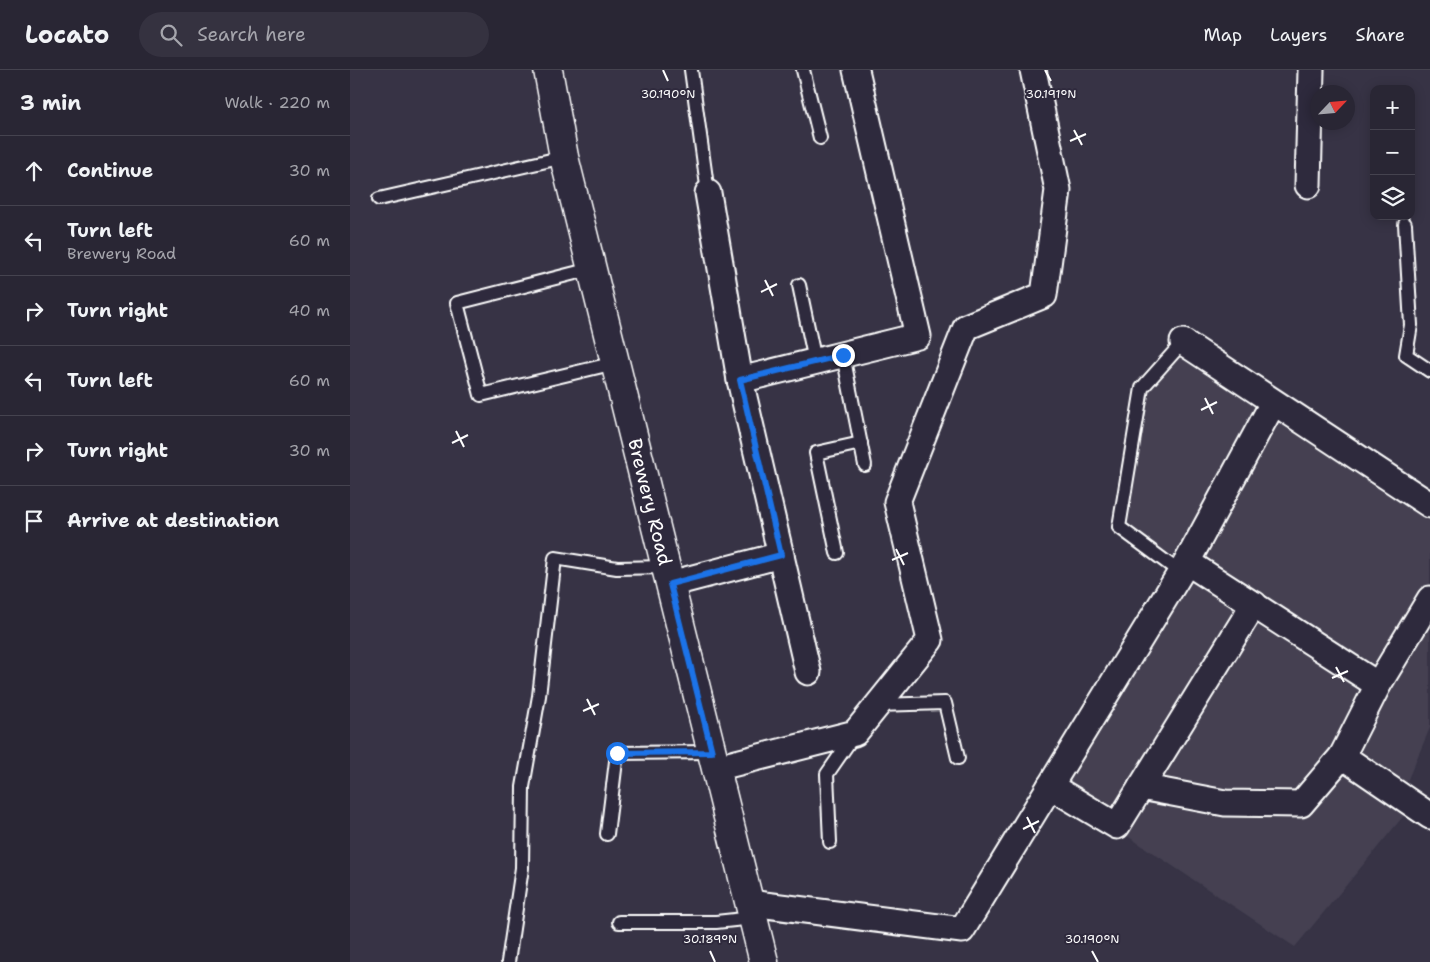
<!DOCTYPE html>
<meta charset="utf-8">
<style>
:root{--surface:#292634;--page:#353240;--text:#f1f3f6;--muted:#a5a5ac;--line:#45434f}
body{margin:0;font-family:"Shantell Sans",sans-serif;background:var(--page);color:var(--text)}
.controls{position:absolute;right:15px;top:15px;display:grid;overflow:hidden;border-radius:10px;box-shadow:0 2px 12px #0003}
.controls button{width:45px;height:45px;display:grid;place-items:center;padding:0;border:0;border-bottom:1px solid var(--line);background:var(--surface);color:var(--text);font:25px sans-serif}
.compass{position:absolute;left:960px;top:15px;width:45px;height:45px;border-radius:50%;background:var(--surface);box-shadow:0 2px 12px #0003;rotate:64deg}
.stop{position:absolute;width:15px;height:15px;margin:-11px;border:4px solid #1a73e8;border-radius:50%;background:#fff}
.stop.end{background:#1a73e8;border-color:#fff;box-shadow:0 1px 5px #0008}
.list{margin:0;padding:0;list-style:none}
h2{display:flex;justify-content:space-between;align-items:center;height:65px;margin:0;padding:0 20px;font-size:21px}
h2 small{font-size:16px;font-weight:400;color:var(--muted)}
.list li{display:grid;grid-template-columns:32px 1fr auto;gap:15px;align-items:center;box-sizing:border-box;height:70px;padding:0 20px;border-top:1px solid var(--line)}
.list b{display:block;font-size:19px;white-space:nowrap}
.list p{margin:0;font-size:16px;white-space:nowrap;color:var(--muted)}
.list em{font-size:16px;font-style:normal;color:var(--muted)}
.icon{flex:none;width:28px;height:28px;fill:none;stroke:currentColor;stroke-width:2;stroke-linecap:round;stroke-linejoin:round}
.map{position:relative;flex:none;width:1080px;height:892px;overflow:hidden}
header{display:flex;align-items:center;gap:30px;box-sizing:border-box;height:70px;padding:0 25px;background:var(--surface);border-bottom:1px solid var(--line)}
header strong{font-size:24px}
nav{display:flex;gap:28px;margin-inline-start:auto;font-size:18px}
.search{width:350px;height:45px;background:var(--page);display:flex;align-items:center;gap:12px;box-sizing:border-box;padding:0 18px;border-radius:28px;color:var(--muted);font-size:19px}
main{display:flex}
aside{flex:1;background:var(--surface)}
.map>svg:first-child{display:block}
.built{fill:#444051}
.lines{fill:none;stroke-linecap:round;stroke-linejoin:round}
.lane-casing{stroke:#fff;stroke-width:16}
.street-casing{stroke:#fff;stroke-width:29}
.secondary-casing{stroke:#fff;stroke-width:31}
.lane{stroke:#2f2a3d;stroke-width:12}
.street{stroke:#2f2a3d;stroke-width:25}
.secondary{stroke:#2f2a3d;stroke-width:28}
.route{stroke:#1a73e8;stroke-width:6}
.ticks{fill:none;stroke:#fff;stroke-width:2}
.labels{text-anchor:middle;dominant-baseline:central;stroke-width:4;stroke-linejoin:round;paint-order:stroke}
.street-label{font-size:19px;fill:#fff;stroke:#2f2a3d}
.ticks-label{font-size:12px;text-anchor:middle;fill:#fff;stroke:#2f2a3d;stroke-width:4;stroke-linejoin:round;paint-order:stroke}
</style>
<header>
<strong>Locato</strong>
<div class="search"><svg class="icon" aria-label="search" viewBox="0 0 24 24"><circle cx="10" cy="10" r="6"/><path d="M15 15l6 6"/></svg>Search here</div>
<nav><a>Map</a><a>Layers</a><a>Share</a></nav>
</header>
<main>
<aside>
<h2>3 min<small>Walk · 220 m</small></h2>
<ul class="list">
<li><svg class="icon" aria-label="ahead" viewBox="0 0 24 24"><path d="M12 20V5M6 11l6-6 6 6"/></svg><div><b>Continue</b></div><em>30 m</em></li>
<li><svg class="icon" aria-label="left" viewBox="0 0 24 24"><path d="M17 20v-9H6M10 6l-5 5 5 5"/></svg><div><b>Turn left</b><p>Brewery Road</p></div><em>60 m</em></li>
<li><svg class="icon" aria-label="right" viewBox="0 0 24 24"><path d="M7 20v-9h11M14 6l5 5-5 5"/></svg><div><b>Turn right</b></div><em>40 m</em></li>
<li><svg class="icon" aria-label="left" viewBox="0 0 24 24"><path d="M17 20v-9H6M10 6l-5 5 5 5"/></svg><div><b>Turn left</b></div><em>60 m</em></li>
<li><svg class="icon" aria-label="right" viewBox="0 0 24 24"><path d="M7 20v-9h11M14 6l5 5-5 5"/></svg><div><b>Turn right</b></div><em>30 m</em></li>
<li><svg class="icon" aria-label="arrive" viewBox="0 0 24 24"><path d="M6 21V4h12l-3 4 3 4H6"/></svg><div><b>Arrive at destination</b></div></li>
</ul>
</aside>
<div class="map">
<svg width="1080" height="892" viewBox="0 0 1080 892">
<rect width="100%" height="100%" fill="#373345"/>
<filter id="ink" filterUnits="userSpaceOnUse"><feTurbulence type="fractalNoise" baseFrequency=".02" numOctaves="2"/><feDisplacementMap in="SourceGraphic" scale="10" xChannelSelector="R" yChannelSelector="G"/><feConvolveMatrix kernelMatrix="1 2 1 2 8 2 1 2 1" color-interpolation-filters="sRGB"/></filter>
<g filter="url(#ink)">
<polygon class="built" points="833,272 1080,418 1080,658 1049,730 1056,743 945,877 711,722 837,492 769,457 792,318"/>
<g class="lines">
<defs>
<g id="lane">
<polyline points="341,0 358,123"/>
<polyline points="453,0 470,68"/>
<polyline points="29,129 214,87"/>
<polyline points="1055,154 1061,255 1056,285 1080,301"/>
<polyline points="241,199 107,233 131,325 265,293"/>
<polyline points="449,215 465,291"/>
<polyline points="493,285 515,395"/>
<polyline points="487,483 466,383 511,373"/>
<polyline points="831,503 769,457 792,318 833,272"/>
<polyline points="527,635 595,633 608,688"/>
<polyline points="257,764 267,683 362,682"/>
<polyline points="480,772 477,704 504,665"/>
<polyline points="269,852 366,852 403,848"/>
<polyline points="158,892 172,798 173,717 189,626 205,488 267,498 316,497"/>
</g>
<g id="street">
<polyline points="958,115 961,0"/>
<polyline points="358,123 390,310 458,602"/>
<polyline points="833,272 1080,435"/>
<polyline points="390,310 568,266 506,0"/>
<polyline points="837,492 1028,615"/>
<polyline points="320,514 431,485"/>
<polyline points="992,686 1080,746"/>
<polyline points="366,698 505,663 580,570 547,432 616,257 694,225 708,120 683,0"/>
<polyline points="700,716 767,756 904,534"/>
<polyline points="791,717 875,733 951,734 992,686 1028,615 1080,529"/>
<polyline points="400,833 612,860 837,492 923,333"/>
</g>
<polyline id="secondary" points="198,0 214,87 414,892"/>
</defs>
<use href="#lane" class="lane-casing"/>
<use href="#street" class="street-casing"/>
<use href="#secondary" class="secondary-casing"/>
<use href="#lane" class="lane"/>
<use href="#street" class="street"/>
<use href="#secondary" class="secondary"/>
</g>
</g>
<g class="lines" filter="url(#ink)">
<polyline class="route" points="267,683 362,682 320,514 431,485 390,310 493,285"/>
</g>
<path class="ticks" d="M313,0l5,11M695,0l6,11M724,60l8,15M720,71l16,-7M415,210l8,16M411,222l16,-8M855,328l8,16M851,340l16,-8M106,361l8,16M102,373l16,-8M546,479l8,16M542,490l16,-7M986,597l8,15M982,608l16,-7M237,629l8,16M233,641l16,-7M677,747l8,16M673,759l16,-8M360,881l5,11M742,881l6,11"/>
<g class="labels">
<g class="street-label">
<text transform="translate(300 432) rotate(76)">Brewery Road</text>
</g>
</g>
<g class="ticks-label">
<text x="318" y="28">30.190°N</text>
<text x="701" y="28">30.191°N</text>
<text x="360" y="873">30.189°N</text>
<text x="742" y="873">30.190°N</text>
</g>
</svg>
<div class="controls">
<button>+</button>
<button>−</button>
<button><svg class="icon" aria-label="layers" viewBox="0 0 24 24"><path d="M12 4l9 5-9 5-9-5zM3 14l9 5 9-5"/></svg></button>
</div>
<svg class="compass" viewBox="-18 -18 36 36"><path d="M0-13l5 13h-10z" fill="#e53935"/><path d="M0 13l5-13h-10z" fill="#a5a5ac"/></svg>
<div class="stop" style="left:267px;top:683px"></div>
<div class="stop end" style="left:493px;top:285px"></div>
</div>
</main>
